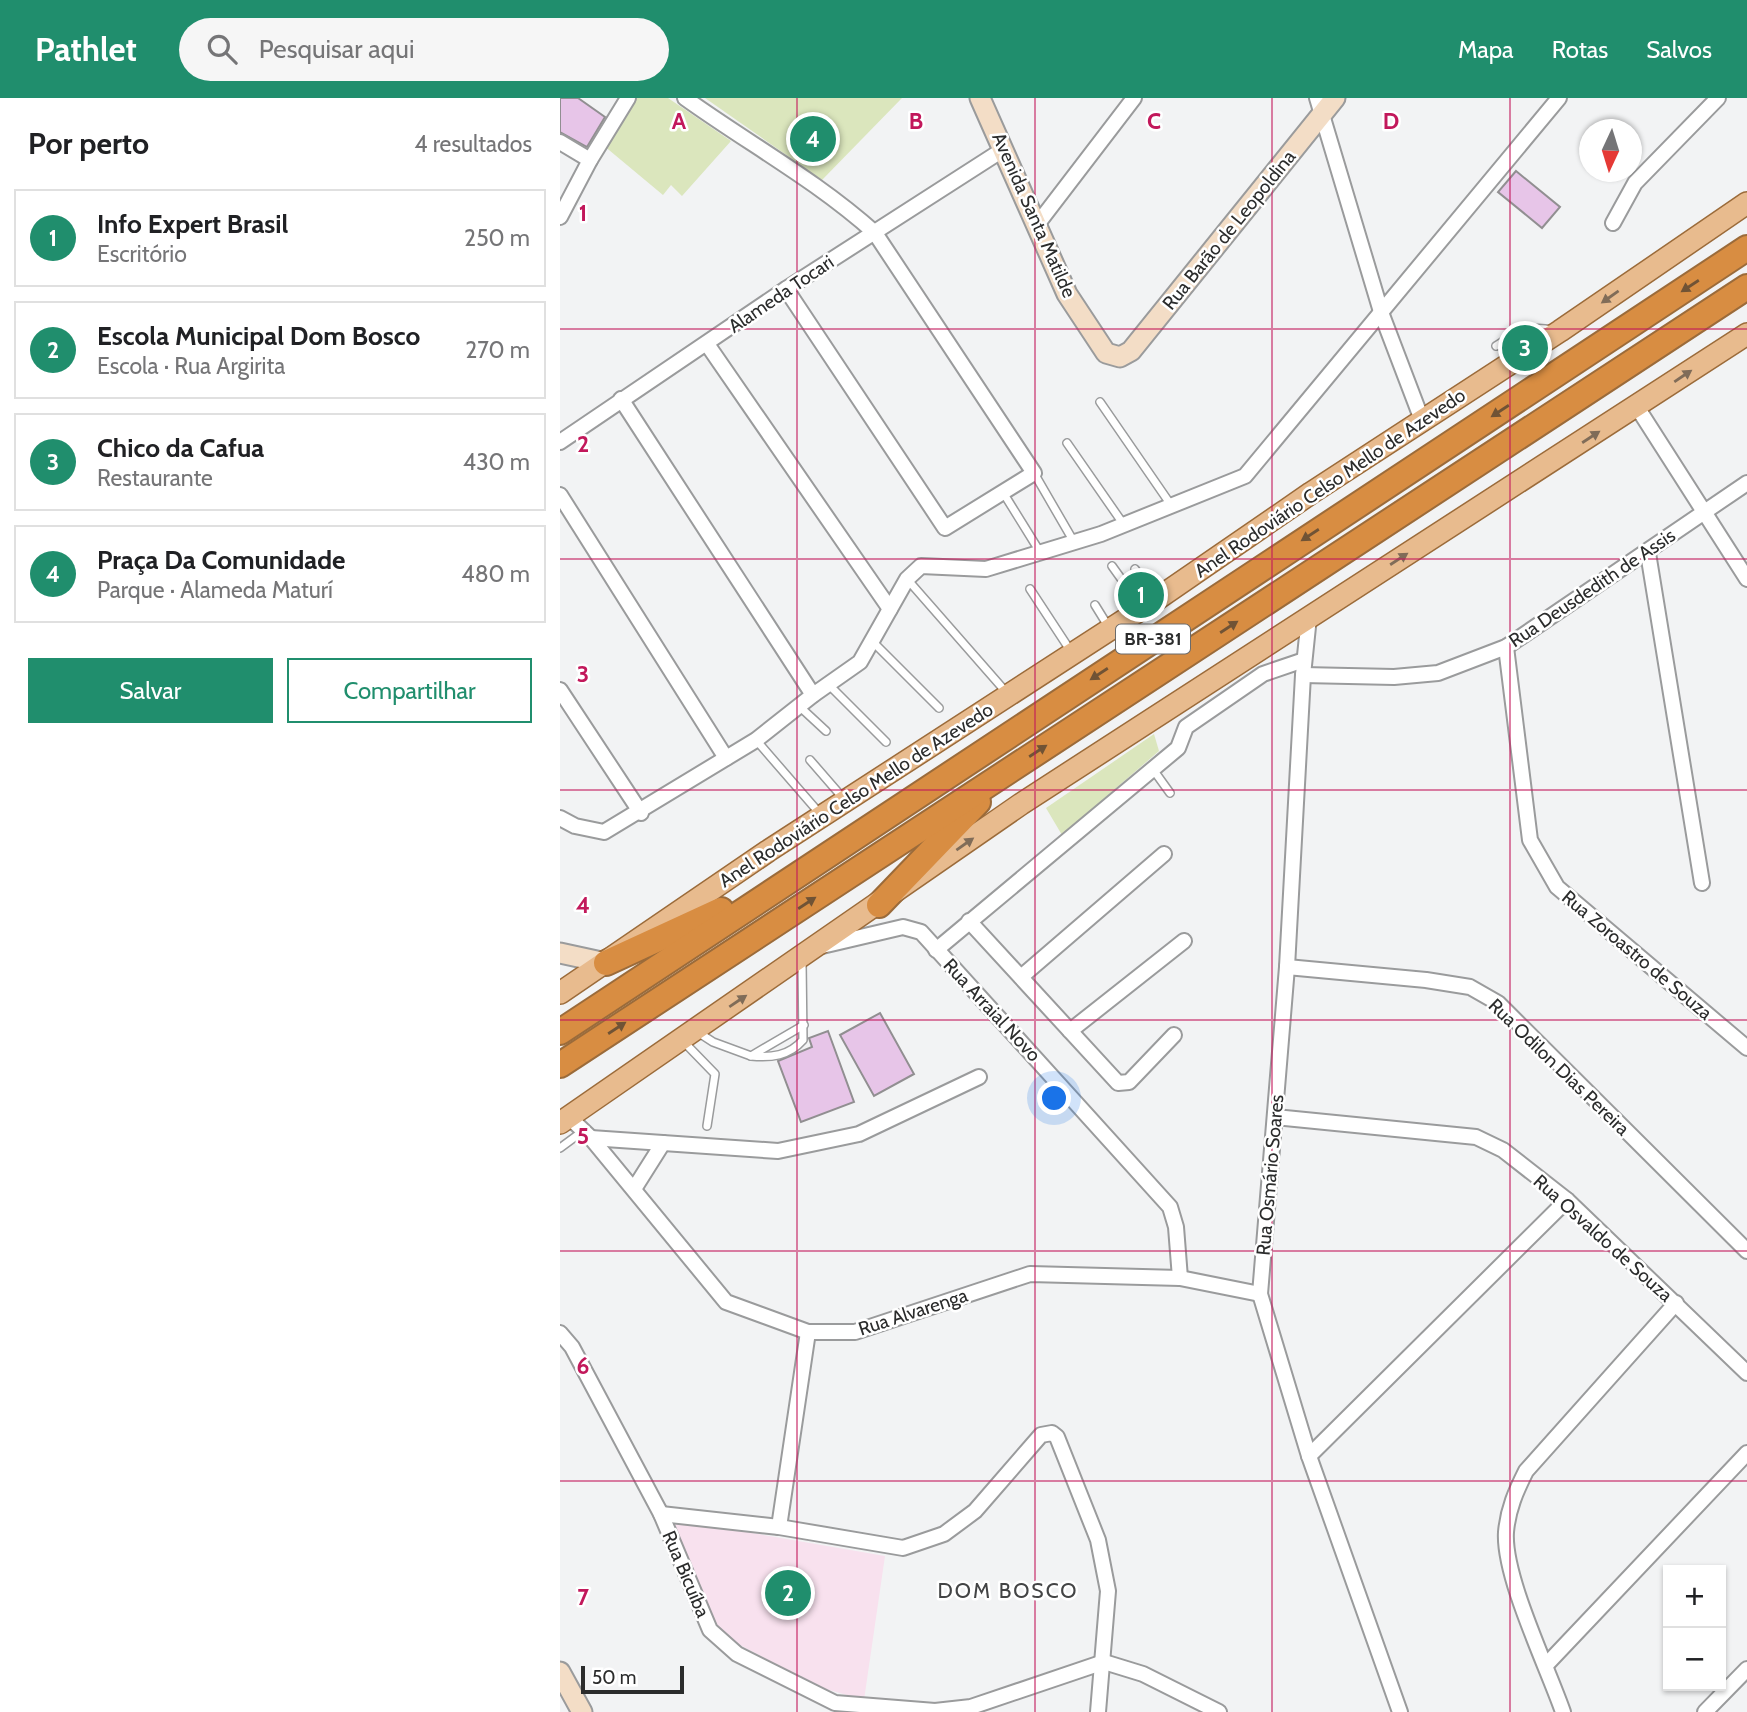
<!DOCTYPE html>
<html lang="pt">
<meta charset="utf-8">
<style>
:root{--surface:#fff;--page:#f6f6f6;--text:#202124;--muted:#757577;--line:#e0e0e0;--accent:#208e6d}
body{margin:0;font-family:Cabin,sans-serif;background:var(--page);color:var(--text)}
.controls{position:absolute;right:21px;bottom:21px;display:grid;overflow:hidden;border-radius:0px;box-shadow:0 2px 5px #0004}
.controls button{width:63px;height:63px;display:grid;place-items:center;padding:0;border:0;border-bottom:2px solid var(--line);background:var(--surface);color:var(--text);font:35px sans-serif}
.compass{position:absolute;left:1019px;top:21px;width:63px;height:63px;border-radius:50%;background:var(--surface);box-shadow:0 2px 5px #0004;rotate:184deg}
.scale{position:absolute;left:21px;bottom:18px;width:103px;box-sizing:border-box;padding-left:7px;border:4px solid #2b2c2c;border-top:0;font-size:19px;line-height:24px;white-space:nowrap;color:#2b2c2c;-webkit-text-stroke:5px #fff;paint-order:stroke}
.you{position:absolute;left:495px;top:1001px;width:24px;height:24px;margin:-18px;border:5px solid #fff;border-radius:50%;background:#1a73e8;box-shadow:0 0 0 10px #1a73e833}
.badge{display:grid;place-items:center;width:46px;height:46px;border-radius:50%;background:var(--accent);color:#fff;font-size:23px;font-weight:700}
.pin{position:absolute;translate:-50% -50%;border:4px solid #fff;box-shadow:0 2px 7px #0006}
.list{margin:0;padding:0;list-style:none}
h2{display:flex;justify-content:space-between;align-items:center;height:91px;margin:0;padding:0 28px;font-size:30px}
h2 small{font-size:23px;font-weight:400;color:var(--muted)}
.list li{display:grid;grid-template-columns:46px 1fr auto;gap:21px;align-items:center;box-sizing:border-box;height:98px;margin:0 14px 14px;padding:0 14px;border:2px solid var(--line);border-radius:0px}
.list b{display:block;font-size:26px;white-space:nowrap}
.list p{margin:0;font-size:23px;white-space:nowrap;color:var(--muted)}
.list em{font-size:23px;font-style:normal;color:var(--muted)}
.actions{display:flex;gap:14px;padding:21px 28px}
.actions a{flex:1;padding:16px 0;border:2px solid var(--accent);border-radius:0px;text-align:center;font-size:24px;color:var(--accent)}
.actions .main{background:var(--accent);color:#fff}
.icon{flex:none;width:38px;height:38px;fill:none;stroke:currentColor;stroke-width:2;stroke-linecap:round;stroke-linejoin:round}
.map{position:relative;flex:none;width:1187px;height:1614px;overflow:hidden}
header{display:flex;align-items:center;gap:42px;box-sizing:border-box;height:98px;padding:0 35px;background:var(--accent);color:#fff}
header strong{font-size:33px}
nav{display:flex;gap:38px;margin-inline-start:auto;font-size:24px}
.search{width:490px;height:63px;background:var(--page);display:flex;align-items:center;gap:18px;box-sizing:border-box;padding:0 24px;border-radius:38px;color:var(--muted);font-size:26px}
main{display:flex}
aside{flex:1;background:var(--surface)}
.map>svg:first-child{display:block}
.education{fill:#f8e1ee}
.green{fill:#dbe6bd}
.building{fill:#e7c5e8;stroke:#918f91;stroke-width:2}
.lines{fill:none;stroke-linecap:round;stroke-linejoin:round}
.lane-casing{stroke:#9a9b9c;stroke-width:10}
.street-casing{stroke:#9a9b9c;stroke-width:18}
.secondary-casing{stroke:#9a9b9c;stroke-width:23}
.primary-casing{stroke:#9b6b3a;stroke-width:24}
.highway-casing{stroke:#9b6b3a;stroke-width:28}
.lane{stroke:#fff;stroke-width:7}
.street{stroke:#fff;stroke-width:14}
.secondary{stroke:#f3ddc6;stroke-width:19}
.primary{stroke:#e8bb8e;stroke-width:21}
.highway{stroke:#d88d42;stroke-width:24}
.oneway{fill:#705335}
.oneway2{fill:#806c58}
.grid{fill:none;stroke:#c2185b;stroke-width:2;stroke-opacity:0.55}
.labels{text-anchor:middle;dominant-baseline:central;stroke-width:5;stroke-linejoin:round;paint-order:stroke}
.shield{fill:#fff;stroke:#6b6b6b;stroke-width:2}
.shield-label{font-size:18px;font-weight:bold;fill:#2b2c2c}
.street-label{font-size:19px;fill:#2b2c2c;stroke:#fff}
.neighbourhood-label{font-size:21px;letter-spacing:2px;fill:#434445;stroke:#fff}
.grid-label{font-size:23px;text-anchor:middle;font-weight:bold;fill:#c2185b;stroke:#fff;stroke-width:5;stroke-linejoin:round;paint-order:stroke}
</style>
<header>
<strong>Pathlet</strong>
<div class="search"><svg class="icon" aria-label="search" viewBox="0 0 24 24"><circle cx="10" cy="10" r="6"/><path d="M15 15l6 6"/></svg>Pesquisar aqui</div>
<nav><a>Mapa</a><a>Rotas</a><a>Salvos</a></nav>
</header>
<main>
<aside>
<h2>Por perto<small>4 resultados</small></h2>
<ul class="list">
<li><span class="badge">1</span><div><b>Info Expert Brasil</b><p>Escritório</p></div><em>250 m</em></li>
<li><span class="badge">2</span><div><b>Escola Municipal Dom Bosco</b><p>Escola · Rua Argirita</p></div><em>270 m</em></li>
<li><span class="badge">3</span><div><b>Chico da Cafua</b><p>Restaurante</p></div><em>430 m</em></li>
<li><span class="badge">4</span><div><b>Praça Da Comunidade</b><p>Parque · Alameda Maturí</p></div><em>480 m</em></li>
</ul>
<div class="actions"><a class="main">Salvar</a><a>Compartilhar</a></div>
</aside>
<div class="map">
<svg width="1187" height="1614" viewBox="0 0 1187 1614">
<rect width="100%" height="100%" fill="#f2f3f4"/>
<polygon class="education" points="111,1421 325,1458 304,1602 259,1589 150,1531"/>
<g class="green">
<polygon points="71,0 108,0 171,43 122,98 111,87 103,97 43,47"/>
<polygon points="145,0 342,0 262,82"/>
<polygon points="594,636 599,653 502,737 486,710"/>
</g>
<g class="building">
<polygon points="0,0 18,0 45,19 27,49 0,34"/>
<polygon points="956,73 1000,109 982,130 938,94"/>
<polygon points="320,915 354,976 314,998 280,937"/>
<polygon points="268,933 294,1004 241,1024 218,963 252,949 249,940"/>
</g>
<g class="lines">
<defs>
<g id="lane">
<path d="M936,248c21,-14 31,-21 57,-16"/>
<polyline points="540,304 611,407"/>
<polyline points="507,345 564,427"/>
<polyline points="474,375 514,444"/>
<polyline points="444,396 480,454"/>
<polyline points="552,468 580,507"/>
<polyline points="575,471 595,498"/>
<polyline points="347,481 446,594"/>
<polyline points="470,491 510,552"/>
<polyline points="535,507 548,528"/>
<polyline points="314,545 379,610"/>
<polyline points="268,586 326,644"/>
<polyline points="239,608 266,633"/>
<polyline points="196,642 255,710"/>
<polyline points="250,662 283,700"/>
<polyline points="592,670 610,695"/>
<polyline points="136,933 153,944 191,958 244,927"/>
<polyline points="122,942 155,976 147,1028"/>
<path d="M191,958c20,2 38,0 52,-16l-1,-78"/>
<polyline points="0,1050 23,1033"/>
</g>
<g id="street">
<path d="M125,0c64,46 131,82 190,135l159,240 -89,55 -159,-239"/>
<polyline points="757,0 822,217 862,322"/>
<polyline points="0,44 30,62"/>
<polyline points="0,119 30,62 68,0"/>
<polyline points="1053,125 1075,85 1158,0"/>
<polyline points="476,128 574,0"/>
<polyline points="147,246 330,511"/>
<polyline points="61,301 253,597"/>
<polyline points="1077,309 1187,481"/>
<polyline points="0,344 226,191 444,51"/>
<polyline points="0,397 166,660"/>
<polyline points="1088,455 1142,785"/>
<polyline points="749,519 743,577 727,869 700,1196 749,1358 840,1614"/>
<polyline points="946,549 970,742 997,789 1187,950"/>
<polyline points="743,577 834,579 878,575 946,549 1187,385"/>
<polyline points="0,592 81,715"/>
<polyline points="0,720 15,728 44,734 196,642 253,597 300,564 347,481 361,468 426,471 541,436 685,378 999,0"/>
<polyline points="409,823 558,985 569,984 614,937"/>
<polyline points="262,848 343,829 361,834 610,1109 616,1129 620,1180"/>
<polyline points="376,852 618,650 626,629 703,576 744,562"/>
<polyline points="727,869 866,882 910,889 938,905 1187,1153"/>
<polyline points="461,879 604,756"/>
<polyline points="510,933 624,843"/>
<polyline points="9,1019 31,1040 166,1204 248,1234 295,1234 470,1176 620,1180 700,1196"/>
<polyline points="715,1019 916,1039 943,1052 1007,1102 1187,1275"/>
<polyline points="31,1040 218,1053 299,1036 419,979"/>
<polyline points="74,1091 103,1045"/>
<polyline points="0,1235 12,1249 101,1416 150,1532 177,1556 275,1605 375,1613 411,1609 544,1564 583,1576 659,1614"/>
<polyline points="749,1358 1007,1102"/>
<polyline points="101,1416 219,1429 343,1450 384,1436 415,1413 481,1337 492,1335 497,1339 538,1442 548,1493 538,1614"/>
<polyline points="219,1429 248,1234"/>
<polyline points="987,1566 1187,1355"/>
<path d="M1003,1614c-16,-46 -60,-136 -57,-180 2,-23 10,-41 20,-61l150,-168"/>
<polyline points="1145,1614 1187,1571"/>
</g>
<g id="secondary">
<polyline points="420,0 507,196 546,255 560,259 571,253 775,0"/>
<polyline points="0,855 46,865"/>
<polyline points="0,1574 22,1614"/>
</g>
<g id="primary">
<polyline points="0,895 208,753 597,501 751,395 1000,233 1187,105"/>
<polyline points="0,1025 461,706 1187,236"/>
</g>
<g id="highway">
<polyline points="319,807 418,704"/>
<polyline points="46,865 161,812"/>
<polyline points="0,934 1187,150"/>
<polyline points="0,967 1187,189"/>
</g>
</defs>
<use href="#lane" class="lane-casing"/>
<use href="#street" class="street-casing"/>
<use href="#secondary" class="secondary-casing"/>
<use href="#primary" class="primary-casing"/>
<use href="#highway" class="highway-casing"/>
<use href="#lane" class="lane"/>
<use href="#street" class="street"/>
<use href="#secondary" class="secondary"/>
<use href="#primary" class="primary"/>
<use href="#highway" class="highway"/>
</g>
<defs><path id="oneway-solid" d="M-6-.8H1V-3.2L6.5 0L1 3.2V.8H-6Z" transform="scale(1.75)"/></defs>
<g class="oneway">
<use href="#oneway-solid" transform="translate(1130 188) rotate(147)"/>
<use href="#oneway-solid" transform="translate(940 313) rotate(147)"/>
<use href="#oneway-solid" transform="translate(750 437) rotate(147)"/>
<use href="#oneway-solid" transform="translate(669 529) rotate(-33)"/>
<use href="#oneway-solid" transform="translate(539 576) rotate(147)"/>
<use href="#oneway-solid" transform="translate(478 653) rotate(-33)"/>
<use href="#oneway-solid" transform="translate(247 805) rotate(-33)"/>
<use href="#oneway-solid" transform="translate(57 930) rotate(-33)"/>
</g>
<g class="oneway2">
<use href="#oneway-solid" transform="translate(1050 199) rotate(145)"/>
<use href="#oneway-solid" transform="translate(1123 278) rotate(-34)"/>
<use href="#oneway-solid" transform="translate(1031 339) rotate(-33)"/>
<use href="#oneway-solid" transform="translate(839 461) rotate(-33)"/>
<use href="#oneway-solid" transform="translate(405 746) rotate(-35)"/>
<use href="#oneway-solid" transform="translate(178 903) rotate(-34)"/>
</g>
<path class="grid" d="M237,0v1614M475,0v1614M712,0v1614M950,0v1614M0,231h1187M0,461h1187M0,692h1187M0,922h1187M0,1153h1187M0,1383h1187"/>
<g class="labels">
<rect class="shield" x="556" y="526.5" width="74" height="29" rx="5"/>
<g class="shield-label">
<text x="593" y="541">BR-381</text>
</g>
<g class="street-label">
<text transform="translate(474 117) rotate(66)">Avenida Santa Matilde</text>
<text transform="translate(669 132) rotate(-51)">Rua Barão de Leopoldina</text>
<text transform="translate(221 196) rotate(-34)">Alameda Tocari</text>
<text transform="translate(770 385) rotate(-34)">Anel Rodoviário Celso Mello de Azevedo</text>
<text transform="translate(1032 490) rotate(-34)">Rua Deusdedith de Assis</text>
<text transform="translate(296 697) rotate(-33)">Anel Rodoviário Celso Mello de Azevedo</text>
<text transform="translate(1077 857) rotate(40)">Rua Zoroastro de Souza</text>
<text transform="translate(432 912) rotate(47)">Rua Arraial Novo</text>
<text transform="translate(999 969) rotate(44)">Rua Odilon Dias Pereira</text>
<text transform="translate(710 1077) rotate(-85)">Rua Osmário Soares</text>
<text transform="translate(1043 1140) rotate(42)">Rua Osvaldo de Souza</text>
<text transform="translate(353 1214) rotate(-18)">Rua Alvarenga</text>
<text transform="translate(126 1476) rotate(67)">Rua Bicuíba</text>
</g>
<g class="neighbourhood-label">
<text x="448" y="1492">DOM BOSCO</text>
</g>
</g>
<g class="grid-label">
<text x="119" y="31">A</text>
<text x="356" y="31">B</text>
<text x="594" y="31">C</text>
<text x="831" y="31">D</text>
<text x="23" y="123">1</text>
<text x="23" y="354">2</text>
<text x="23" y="584">3</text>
<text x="23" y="815">4</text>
<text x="23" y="1046">5</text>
<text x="23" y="1276">6</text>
<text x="23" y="1507">7</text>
</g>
</svg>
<div class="controls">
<button>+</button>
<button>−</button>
</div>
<svg class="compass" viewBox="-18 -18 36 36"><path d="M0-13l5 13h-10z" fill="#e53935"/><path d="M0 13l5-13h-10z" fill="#757577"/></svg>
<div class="scale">50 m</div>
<div class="you"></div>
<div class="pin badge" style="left:581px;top:497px">1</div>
<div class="pin badge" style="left:228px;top:1495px">2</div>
<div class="pin badge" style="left:965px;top:250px">3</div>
<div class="pin badge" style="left:253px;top:41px">4</div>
</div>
</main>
